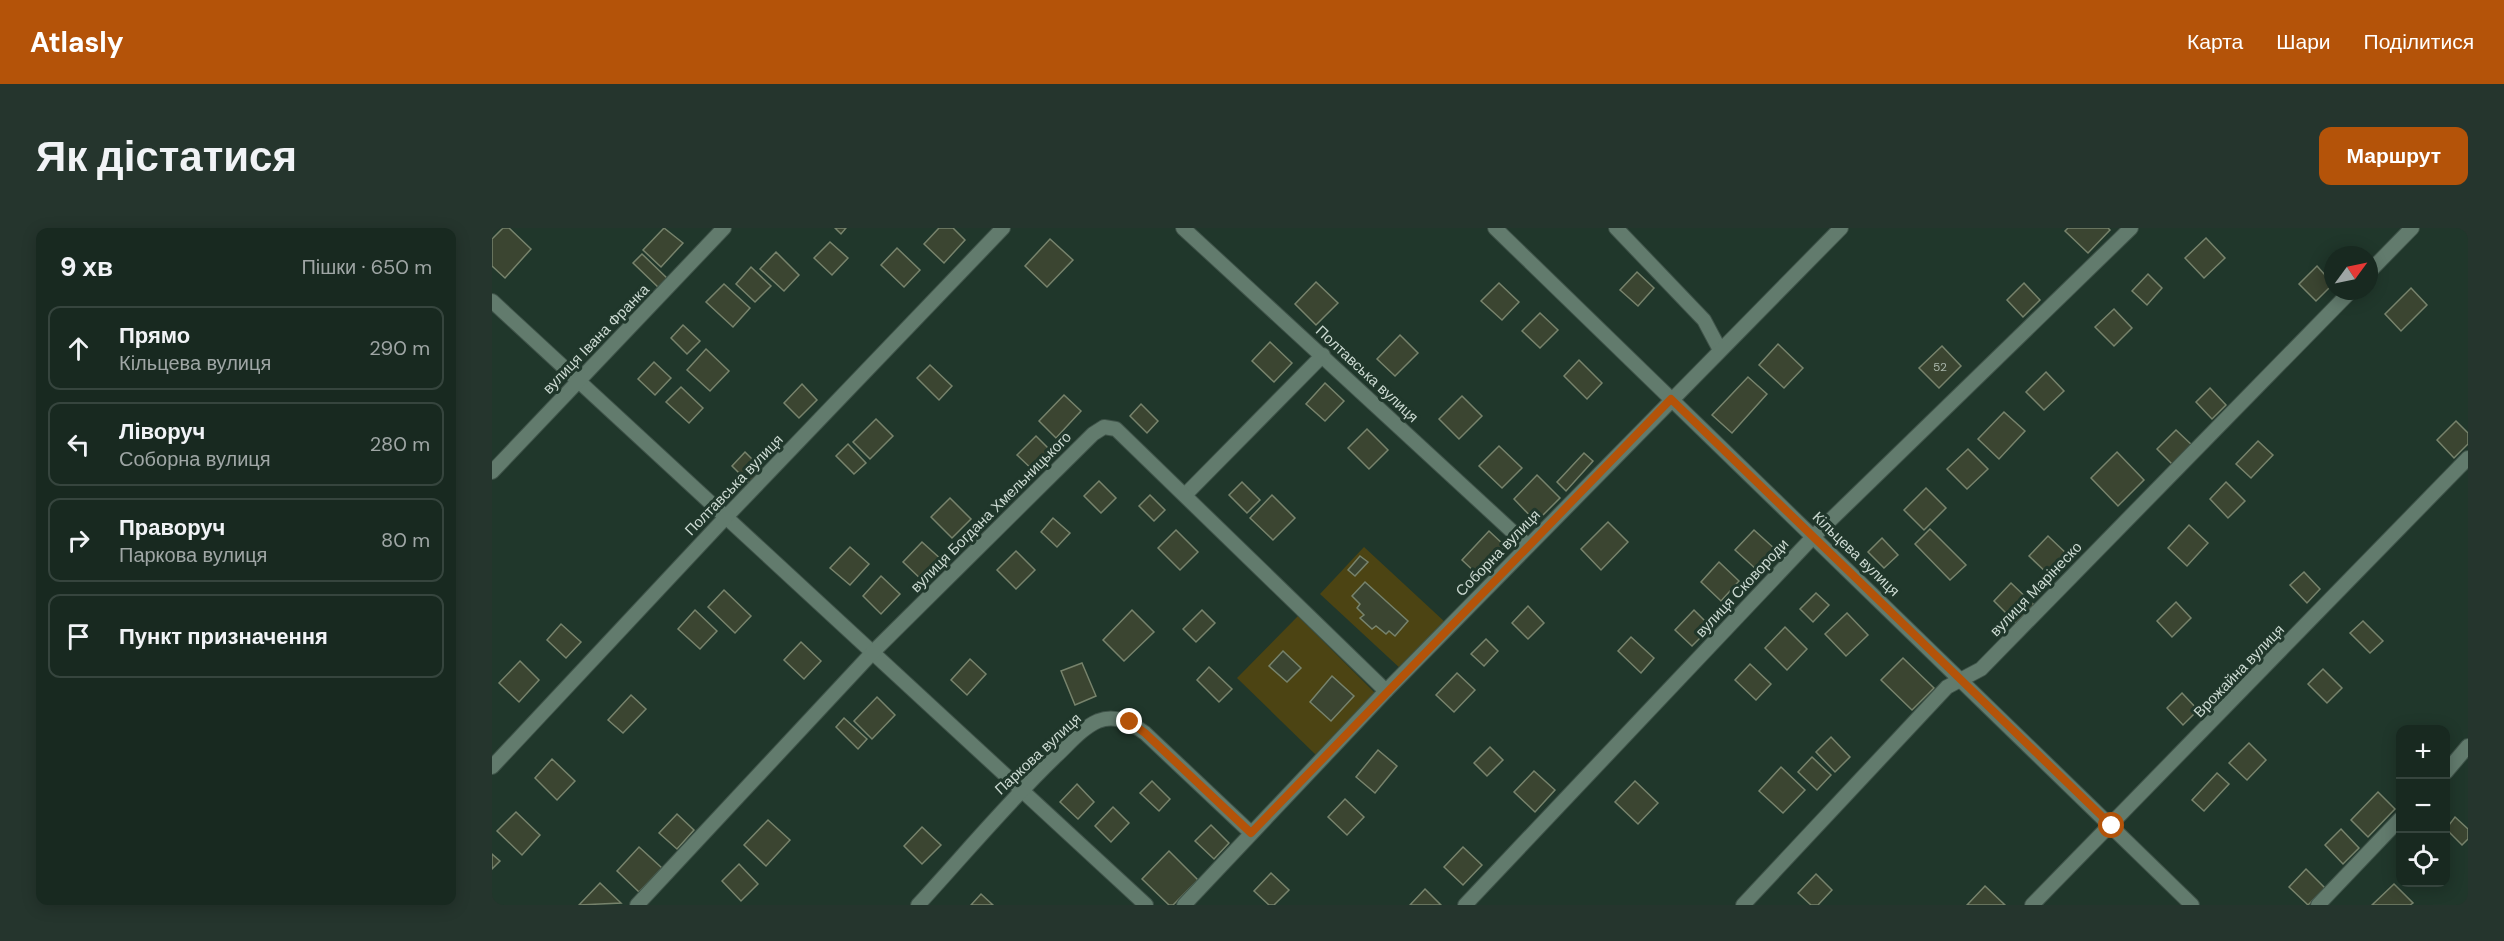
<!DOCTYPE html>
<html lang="uk">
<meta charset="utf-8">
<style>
:root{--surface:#182920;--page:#25352d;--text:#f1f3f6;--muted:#9fa6a5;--line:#36453e;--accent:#b45309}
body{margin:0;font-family:"DM Sans",sans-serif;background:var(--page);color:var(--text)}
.controls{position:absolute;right:18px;bottom:18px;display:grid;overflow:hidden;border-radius:12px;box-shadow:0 3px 15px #0003}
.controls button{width:54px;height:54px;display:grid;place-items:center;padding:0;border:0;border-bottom:2px solid var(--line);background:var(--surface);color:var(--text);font:30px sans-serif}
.compass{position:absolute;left:1832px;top:18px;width:54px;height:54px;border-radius:50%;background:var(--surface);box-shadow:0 3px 15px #0003;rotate:57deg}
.stop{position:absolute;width:18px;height:18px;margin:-14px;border:4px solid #b45309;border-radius:50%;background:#fff}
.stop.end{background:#b45309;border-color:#fff;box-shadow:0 2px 6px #0008}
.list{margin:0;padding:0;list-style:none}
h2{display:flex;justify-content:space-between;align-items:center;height:78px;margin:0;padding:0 24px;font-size:26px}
h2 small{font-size:20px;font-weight:400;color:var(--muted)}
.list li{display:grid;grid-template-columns:39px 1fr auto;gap:18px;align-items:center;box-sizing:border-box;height:84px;margin:0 12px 12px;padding:0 12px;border:2px solid var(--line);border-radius:12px}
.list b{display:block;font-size:22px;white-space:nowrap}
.list p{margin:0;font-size:20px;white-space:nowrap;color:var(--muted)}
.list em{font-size:20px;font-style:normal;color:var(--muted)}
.icon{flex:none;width:33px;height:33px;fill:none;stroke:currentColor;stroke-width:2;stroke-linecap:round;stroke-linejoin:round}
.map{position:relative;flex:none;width:1976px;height:677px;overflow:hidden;border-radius:12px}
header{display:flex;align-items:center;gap:36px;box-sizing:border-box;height:84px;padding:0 30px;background:var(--accent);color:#fff}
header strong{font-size:28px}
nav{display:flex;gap:33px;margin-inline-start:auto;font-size:21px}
.intro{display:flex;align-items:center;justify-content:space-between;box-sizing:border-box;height:144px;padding:0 36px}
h1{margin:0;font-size:42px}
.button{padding:15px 27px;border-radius:12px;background:var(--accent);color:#fff;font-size:21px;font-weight:700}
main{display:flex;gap:36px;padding:0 36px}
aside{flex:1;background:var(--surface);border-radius:12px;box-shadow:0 3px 15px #0003}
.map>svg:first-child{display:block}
.green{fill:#4c4413}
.building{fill:#3b4531;stroke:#77836c;stroke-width:1.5}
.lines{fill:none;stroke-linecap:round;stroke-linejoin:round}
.street-casing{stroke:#3f5349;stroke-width:16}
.street{stroke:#627b6d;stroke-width:14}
.route{stroke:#b45309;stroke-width:8}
.labels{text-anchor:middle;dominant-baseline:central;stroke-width:6;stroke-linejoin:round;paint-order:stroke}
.number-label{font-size:12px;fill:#a8b5aa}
.street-label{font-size:15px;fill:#ccdad2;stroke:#20372b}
</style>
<header>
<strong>Atlasly</strong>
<nav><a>Карта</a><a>Шари</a><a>Поділитися</a></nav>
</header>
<div class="intro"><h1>Як дістатися</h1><a class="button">Маршрут</a></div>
<main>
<aside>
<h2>9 хв<small>Пішки · 650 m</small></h2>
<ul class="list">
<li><svg class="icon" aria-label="ahead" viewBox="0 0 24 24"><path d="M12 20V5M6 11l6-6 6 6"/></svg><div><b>Прямо</b><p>Кільцева вулиця</p></div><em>290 m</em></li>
<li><svg class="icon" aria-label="left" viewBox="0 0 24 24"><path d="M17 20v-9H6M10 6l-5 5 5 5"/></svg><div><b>Ліворуч</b><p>Соборна вулиця</p></div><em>280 m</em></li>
<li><svg class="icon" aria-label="right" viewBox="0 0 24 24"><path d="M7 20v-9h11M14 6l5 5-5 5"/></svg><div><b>Праворуч</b><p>Паркова вулиця</p></div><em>80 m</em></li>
<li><svg class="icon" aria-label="arrive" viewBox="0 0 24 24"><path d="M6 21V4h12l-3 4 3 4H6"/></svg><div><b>Пункт призначення</b></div></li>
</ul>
</aside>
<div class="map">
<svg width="1976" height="677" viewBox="0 0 1976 677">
<rect width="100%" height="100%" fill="#20372b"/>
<g class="green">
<polygon points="872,319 954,395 910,442 828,366"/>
<polygon points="806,388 884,466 824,527 745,450"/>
</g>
<g class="building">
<polygon points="11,0 17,0 39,21 13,50 0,38 0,11"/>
<polygon points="172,0 191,15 169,39 151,22"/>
<polygon points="343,0 354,0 349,6"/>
<polygon points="447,0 461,0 473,12 452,35 432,16"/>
<polygon points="1576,0 1616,0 1618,2 1596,25 1573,3"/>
<polygon points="1714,10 1733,30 1712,50 1693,30"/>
<polygon points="558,11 581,32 555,59 533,38"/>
<polygon points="338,14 356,30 340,47 322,30"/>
<polygon points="405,20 428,42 412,59 389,37"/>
<polygon points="284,24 307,47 292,63 268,41"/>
<polygon points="150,26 177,52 168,61 141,35"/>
<polygon points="1825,38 1841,56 1824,73 1807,56"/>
<polygon points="259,39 279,58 263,74 244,56"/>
<polygon points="1145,44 1162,60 1146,78 1128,62"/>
<polygon points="1656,46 1670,60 1655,77 1640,63"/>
<polygon points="824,54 846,75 824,97 803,76"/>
<polygon points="1007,55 1027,74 1010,92 989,73"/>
<polygon points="1532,55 1548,72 1531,89 1515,72"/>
<polygon points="232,56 258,80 241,99 214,74"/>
<polygon points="1919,60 1935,77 1909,103 1893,86"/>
<polygon points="1622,81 1640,100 1622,118 1603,99"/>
<polygon points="1048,85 1066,102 1048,120 1030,103"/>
<polygon points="191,97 208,113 195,126 179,110"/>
<polygon points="908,107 926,125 903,148 885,131"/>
<polygon points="778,114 800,135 782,154 760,133"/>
<polygon points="1286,116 1311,140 1292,160 1267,137"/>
<polygon points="1450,118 1469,138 1447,160 1427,140"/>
<polygon points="214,121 237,143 218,163 195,142"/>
<polygon points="1087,132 1110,155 1095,171 1072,148"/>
<polygon points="162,134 179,150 163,167 146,151"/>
<polygon points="438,137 460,158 447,172 425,150"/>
<polygon points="1554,144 1572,163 1552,182 1534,164"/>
<polygon points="1256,149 1275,166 1240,205 1220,187"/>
<polygon points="833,155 852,173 833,193 814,176"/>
<polygon points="310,156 325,172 307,190 292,175"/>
<polygon points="189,159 211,180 197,195 174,174"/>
<polygon points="1718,160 1734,177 1720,191 1704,174"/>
<polygon points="572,167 589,183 564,210 547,193"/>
<polygon points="970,168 990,188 967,211 947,191"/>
<polygon points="649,176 666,193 655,205 638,188"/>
<polygon points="1512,184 1533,203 1507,231 1486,211"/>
<polygon points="384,191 401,208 378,231 361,214"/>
<polygon points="1964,193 1976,205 1976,216 1962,230 1945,212"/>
<polygon points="875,201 896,222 877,241 856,220"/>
<polygon points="1684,202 1701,218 1682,238 1665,221"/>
<polygon points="544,208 562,226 544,245 525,227"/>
<polygon points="1766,213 1781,227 1759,250 1744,236"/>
<polygon points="356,216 374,235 362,246 344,228"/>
<polygon points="1007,218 1030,240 1010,260 987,238"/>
<polygon points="1476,221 1496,241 1475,261 1455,241"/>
<polygon points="253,224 271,242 258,256 240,238"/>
<polygon points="1625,224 1652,252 1626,278 1599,250"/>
<polygon points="1092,225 1101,233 1074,263 1065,254"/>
<polygon points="1045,247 1068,270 1044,294 1022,271"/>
<polygon points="607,253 624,270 609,285 592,268"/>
<polygon points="750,254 768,272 755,285 737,267"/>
<polygon points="1734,254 1753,273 1736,290 1718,271"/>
<polygon points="1434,260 1454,280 1432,302 1412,282"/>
<polygon points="658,267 673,282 662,293 647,278"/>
<polygon points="780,267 803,290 781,312 758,290"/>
<polygon points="458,270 479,291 460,310 439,289"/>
<polygon points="561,290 578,305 565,319 549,304"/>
<polygon points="1116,294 1136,314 1109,342 1089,321"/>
<polygon points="1697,297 1716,315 1695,338 1676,320"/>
<polygon points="1438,301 1474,337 1458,352 1423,316"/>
<polygon points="684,302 706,324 688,342 666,320"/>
<polygon points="1262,302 1284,322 1265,342 1243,322"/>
<polygon points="997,303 1013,318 986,347 970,332"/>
<polygon points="1556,308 1576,327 1557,347 1537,328"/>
<polygon points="1390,310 1406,327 1392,340 1376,324"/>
<polygon points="430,314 451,333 432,354 411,334"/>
<polygon points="358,319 377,336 358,357 338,340"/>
<polygon points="524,323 543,342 524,361 505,342"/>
<polygon points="868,328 876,334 863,348 856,342"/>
<polygon points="1227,334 1247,353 1229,373 1209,354"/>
<polygon points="1812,344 1828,361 1815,375 1798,357"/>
<polygon points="389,348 408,366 389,386 371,368"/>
<polygon points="873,354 916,393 903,408 897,403 894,406 884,398 880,401 868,390 872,387 865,380 868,376 860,368"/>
<polygon points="1519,355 1542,377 1524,395 1502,373"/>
<polygon points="232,362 259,388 243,405 216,379"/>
<polygon points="1324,365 1337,377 1321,394 1308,381"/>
<polygon points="1684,374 1699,390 1680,409 1665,393"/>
<polygon points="1036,378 1052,395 1036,411 1020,395"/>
<polygon points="203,382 225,403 208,421 186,401"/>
<polygon points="640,382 662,404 632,433 611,412"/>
<polygon points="710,382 723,395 704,414 691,401"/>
<polygon points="1202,382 1219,399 1200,418 1183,402"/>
<polygon points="1355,385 1376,407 1354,428 1333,406"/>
<polygon points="1871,393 1891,413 1878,425 1858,405"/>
<polygon points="69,396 89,414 74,430 55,412"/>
<polygon points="1293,399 1315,421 1295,442 1273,420"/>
<polygon points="1139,409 1162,430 1149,445 1126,423"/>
<polygon points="994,411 1006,423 992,438 979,426"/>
<polygon points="309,414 329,433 312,451 292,432"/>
<polygon points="791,423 809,440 795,454 777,438"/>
<polygon points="1411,430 1442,460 1420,482 1389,452"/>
<polygon points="478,431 494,446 475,467 459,452"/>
<polygon points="28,433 47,452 27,474 7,455"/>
<polygon points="590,435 604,468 583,477 569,443"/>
<polygon points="1258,436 1279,456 1264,472 1243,452"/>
<polygon points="717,439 740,461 727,474 705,452"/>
<polygon points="1831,441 1850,460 1835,475 1816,456"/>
<polygon points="965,445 983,462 962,484 944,467"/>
<polygon points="840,448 862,468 839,493 818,474"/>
<polygon points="1690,465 1706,482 1691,497 1675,480"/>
<polygon points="139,467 154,481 131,505 116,492"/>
<polygon points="385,469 403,487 380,511 362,493"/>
<polygon points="352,490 375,511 366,521 344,499"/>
<polygon points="1339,509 1358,529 1343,544 1324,524"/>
<polygon points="1757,515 1774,532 1755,552 1737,535"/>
<polygon points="998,519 1011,532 995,548 982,535"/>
<polygon points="886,522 905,538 883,565 864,549"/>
<polygon points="1320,529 1339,547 1325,562 1306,544"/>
<polygon points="60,531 83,553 65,572 43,550"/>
<polygon points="1289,539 1313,562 1291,585 1267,563"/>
<polygon points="1042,543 1063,562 1043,584 1022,564"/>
<polygon points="1725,545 1737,556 1712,583 1700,572"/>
<polygon points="660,553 678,571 667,583 648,565"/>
<polygon points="1143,553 1166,575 1146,596 1123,574"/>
<polygon points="585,556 602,574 586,591 568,574"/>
<polygon points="1886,564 1903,581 1876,609 1859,592"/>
<polygon points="853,571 872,589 855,607 836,589"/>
<polygon points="621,579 637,595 619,614 603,598"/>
<polygon points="24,584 48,607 30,627 5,603"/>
<polygon points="185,586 202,602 185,621 167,605"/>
<polygon points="1963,589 1976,601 1976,611 1970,617 1954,601"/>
<polygon points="276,592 298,612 274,638 252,617"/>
<polygon points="719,597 737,615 722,631 703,613"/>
<polygon points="430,599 449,617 430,636 412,618"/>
<polygon points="1849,601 1867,620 1851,636 1833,617"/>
<polygon points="147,619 170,640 147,664 125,643"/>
<polygon points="971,619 990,637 971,657 952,639"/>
<polygon points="677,623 706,652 681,677 677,677 650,651"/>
<polygon points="0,626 8,633 0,641"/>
<polygon points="247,636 266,656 249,673 230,653"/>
<polygon points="1814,641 1833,660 1816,677 1797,659"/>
<polygon points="779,645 797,662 782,677 777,677 762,663"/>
<polygon points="1324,646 1340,662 1326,677 1319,677 1306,665"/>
<polygon points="108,655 129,675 87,677"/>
<polygon points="1902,656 1921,675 1918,677 1880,677"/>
<polygon points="1493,658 1513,677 1475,677"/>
<polygon points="933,661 949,677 918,677"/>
<polygon points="489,666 501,677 479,677"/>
</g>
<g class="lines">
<defs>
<g id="street">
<polyline points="691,0 1036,318"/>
<polyline points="1003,0 1700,677"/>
<polyline points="1124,0 1212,92 1228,122"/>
<polyline points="1877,44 1920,0"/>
<polyline points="0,73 654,677"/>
<polyline points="0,244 232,0"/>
<polyline points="693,267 831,127"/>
<polyline points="0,539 234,289 511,0"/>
<polyline points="1954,544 1976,518"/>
<polyline points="145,677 380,425 601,206 612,199 624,201 894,463"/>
<path d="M426,677c46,-50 89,-102 138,-149 13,-12 26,-28 42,-35 18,-7 33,2 47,12l106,100"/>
<polyline points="692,677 894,463 1349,0"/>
<polyline points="973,677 1322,308 1639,0"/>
<polyline points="1251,677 1455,459 1489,441 1859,63"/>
<polyline points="1540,677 1976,230"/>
<polyline points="1826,677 1908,591"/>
</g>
</defs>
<use href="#street" class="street-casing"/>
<use href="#street" class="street"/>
</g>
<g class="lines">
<polyline class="route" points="638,494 653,505 759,605 1179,171 1620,598"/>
</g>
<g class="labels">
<g class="number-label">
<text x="1448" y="139">52</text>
</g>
<g class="street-label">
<text transform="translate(104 111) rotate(-46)">вулиця Івана Франка</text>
<text transform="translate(875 146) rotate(43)">Полтавська вулиця</text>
<text transform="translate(242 257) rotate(-46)">Полтавська вулиця</text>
<text transform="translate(499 284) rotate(-45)">вулиця Богдана Хмельницького</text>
<text transform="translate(1006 325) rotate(-46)">Соборна вулиця</text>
<text transform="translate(1364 326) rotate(44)">Кільцева вулиця</text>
<text transform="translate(1250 360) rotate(-47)">вулиця Сковороди</text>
<text transform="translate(1544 361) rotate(-46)">вулиця Марінеско</text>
<text transform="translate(1747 443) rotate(-46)">Врожайна вулиця</text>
<text transform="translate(546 526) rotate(-43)">Паркова вулиця</text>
</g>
</g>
</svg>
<div class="controls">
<button>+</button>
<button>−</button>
<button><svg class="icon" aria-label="locate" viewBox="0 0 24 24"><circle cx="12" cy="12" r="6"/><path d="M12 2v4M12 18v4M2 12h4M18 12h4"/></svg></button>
</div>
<svg class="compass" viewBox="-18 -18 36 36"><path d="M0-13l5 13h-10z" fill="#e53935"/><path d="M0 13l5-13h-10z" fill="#9fa6a5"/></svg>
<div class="stop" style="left:1620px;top:598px"></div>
<div class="stop end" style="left:638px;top:494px"></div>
</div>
</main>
